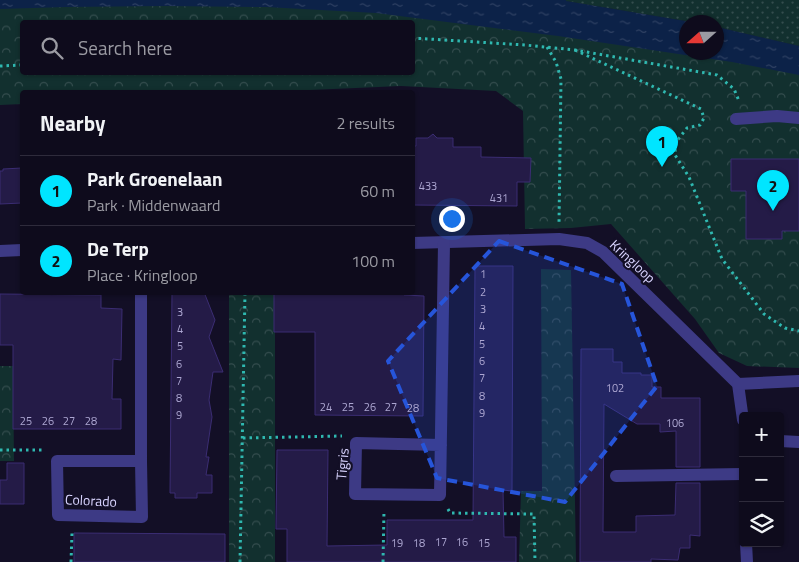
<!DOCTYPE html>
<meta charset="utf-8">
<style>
:root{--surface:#0e0b1c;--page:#171425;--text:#f1f3f6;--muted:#9b9ba3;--line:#2e2b3b;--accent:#00e5ff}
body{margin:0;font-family:"Titillium Web",sans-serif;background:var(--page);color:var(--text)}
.controls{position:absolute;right:15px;bottom:15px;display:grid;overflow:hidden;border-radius:5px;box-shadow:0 1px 4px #0004}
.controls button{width:45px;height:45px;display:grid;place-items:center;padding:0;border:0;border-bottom:1px solid var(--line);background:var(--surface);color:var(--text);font:25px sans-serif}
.compass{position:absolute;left:679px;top:15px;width:45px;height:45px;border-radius:50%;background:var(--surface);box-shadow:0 1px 4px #0004;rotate:249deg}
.you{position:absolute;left:451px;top:218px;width:18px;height:18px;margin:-12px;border:4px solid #fff;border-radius:50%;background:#1a73e8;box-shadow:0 0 0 8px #1a73e833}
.badge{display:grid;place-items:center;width:32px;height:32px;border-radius:50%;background:var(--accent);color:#111;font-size:16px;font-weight:700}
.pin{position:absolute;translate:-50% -41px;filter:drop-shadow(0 1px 2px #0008)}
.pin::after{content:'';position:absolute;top:26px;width:18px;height:15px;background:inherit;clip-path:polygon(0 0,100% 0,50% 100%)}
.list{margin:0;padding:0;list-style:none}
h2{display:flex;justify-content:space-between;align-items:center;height:65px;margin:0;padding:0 20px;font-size:21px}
h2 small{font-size:16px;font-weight:400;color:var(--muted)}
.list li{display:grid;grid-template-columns:32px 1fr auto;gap:15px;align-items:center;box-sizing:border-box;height:70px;padding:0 20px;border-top:1px solid var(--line)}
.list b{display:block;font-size:19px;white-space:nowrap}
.list p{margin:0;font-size:16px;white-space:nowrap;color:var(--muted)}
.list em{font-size:16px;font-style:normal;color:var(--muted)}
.icon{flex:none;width:28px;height:28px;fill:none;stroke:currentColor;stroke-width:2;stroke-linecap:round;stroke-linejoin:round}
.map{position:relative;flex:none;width:799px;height:562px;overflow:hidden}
.search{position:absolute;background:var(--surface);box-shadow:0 1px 4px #0004;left:20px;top:20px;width:395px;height:55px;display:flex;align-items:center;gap:12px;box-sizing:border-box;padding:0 18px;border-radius:5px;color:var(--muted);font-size:19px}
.panel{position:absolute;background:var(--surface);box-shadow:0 1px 4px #0004;left:20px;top:90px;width:395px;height:205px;border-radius:5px}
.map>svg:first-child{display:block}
.grass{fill:url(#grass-dots)}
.park{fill:url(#park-crowns);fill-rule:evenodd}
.water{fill:url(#water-ripples)}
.building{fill:#241b47;stroke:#3b2d73}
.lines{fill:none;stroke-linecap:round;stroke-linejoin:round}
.path{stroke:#2fb8b0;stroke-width:3;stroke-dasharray:2.5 4;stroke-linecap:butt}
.minor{stroke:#3d3a85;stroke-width:12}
.marked{fill:#2655da;fill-opacity:0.2;stroke:#2655da;stroke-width:4;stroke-dasharray:10 6;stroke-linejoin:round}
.labels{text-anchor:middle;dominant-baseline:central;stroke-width:4.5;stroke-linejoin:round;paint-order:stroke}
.number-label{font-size:11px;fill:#aca6d1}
.street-label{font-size:14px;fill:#d9d4ff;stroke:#130f26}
</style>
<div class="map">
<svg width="799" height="562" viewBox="0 0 799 562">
<defs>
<pattern id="grass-dots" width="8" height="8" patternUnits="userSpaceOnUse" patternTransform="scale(1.25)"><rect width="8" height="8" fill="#12302f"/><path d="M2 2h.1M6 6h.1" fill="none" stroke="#344d4e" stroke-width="1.8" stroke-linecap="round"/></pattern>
<pattern id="park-crowns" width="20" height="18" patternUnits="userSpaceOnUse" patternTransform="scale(1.25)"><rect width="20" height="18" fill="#12302f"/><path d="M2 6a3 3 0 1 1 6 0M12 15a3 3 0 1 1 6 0" fill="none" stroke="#344d4e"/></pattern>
<pattern id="water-ripples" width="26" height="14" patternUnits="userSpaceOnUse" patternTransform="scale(1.25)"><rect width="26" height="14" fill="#0c2248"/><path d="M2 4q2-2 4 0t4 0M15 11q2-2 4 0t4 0" fill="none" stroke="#2f4163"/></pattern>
</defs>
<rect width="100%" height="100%" fill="#130f26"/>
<polygon class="grass" points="566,0 799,0 799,46 717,27 716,22 691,22 566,1"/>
<g class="park">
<path d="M0,0l566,1 125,21h-5v30h30l1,-25 82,19v322l-52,-2 -28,-13 -24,-34 -84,-95 -40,4 -46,1 -2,-118 -27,-20 -95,-5 -136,6h-243v12l-22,1zM22,22h390v50h-390z"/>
<polygon points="541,269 571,270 576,562 519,562 521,491 542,491"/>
<rect x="229" y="293" width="46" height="269"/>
<polygon points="0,366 13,366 14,461 0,461"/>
</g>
<polygon class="water" points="0,0 566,0 566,1 691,22 686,22 686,52 716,52 717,27 799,46 799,75 732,62 558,36 376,13 266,7 165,6 66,7 0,9"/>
<g class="building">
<polygon points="433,134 437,138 453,138 453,147 481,147 481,157 531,158 530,182 517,182 517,206 412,205 412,146 416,146 416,138 428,138"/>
<polygon points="731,159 799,159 799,231 782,231 782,239 746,239 746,191 731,191"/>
<polygon points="22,168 22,203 0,204 0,171 3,171 3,169"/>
<polygon points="475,266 513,266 512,491 503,490 504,537 516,537 516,562 287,562 287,529 276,529 277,450 328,450 327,546 387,545 387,520 473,520"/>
<polygon points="172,292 204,292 215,320 209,337 223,372 213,372 209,400 212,417 206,457 209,457 206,475 212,475 212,493 197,493 197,498 175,498 175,493 170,493"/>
<polygon points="274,292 404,292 404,295 424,296 423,416 315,415 315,332 274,332"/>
<polygon points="0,294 101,295 101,308 122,309 121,360 113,359 112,399 121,399 121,429 13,429 13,345 0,345"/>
<polygon points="581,349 613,349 613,362 622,362 622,373 641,373 641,375 652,375 652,387 661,387 661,398 700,398 700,467 676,467 676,431 660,432 660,424 637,424 604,404 603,532 636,532 636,516 675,515 676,483 700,483 700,536 690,535 690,548 680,548 678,560 651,559 651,562 580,562"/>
<polygon points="7,463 24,463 24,504 0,504 0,480 7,480"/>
<polygon points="74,533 225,534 225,562 74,562"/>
</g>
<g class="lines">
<g class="path">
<polyline points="412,38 525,45 575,50 717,75 734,89 739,101"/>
<polyline points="547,47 556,62 561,79 559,224"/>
<polyline points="575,50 701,109 704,118 700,125 687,128 676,142 675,155 689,177 722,259 764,314 785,328 799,331"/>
<polyline points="0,66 22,65"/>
<polyline points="243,438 342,436"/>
<polyline points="0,450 44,450"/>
<polyline points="448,509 450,513 534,514 535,562"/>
<polyline points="71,562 72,533"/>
<polyline points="240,562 245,292"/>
<polyline points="383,562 384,510"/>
</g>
<g class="minor">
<polyline points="736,119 777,116 799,118"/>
<polyline points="412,243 559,239 587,243 603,252 738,384 743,420"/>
<polyline points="0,251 22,250"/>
<polyline points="738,384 799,381"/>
<polyline points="780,441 799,442"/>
<polyline points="441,445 356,443 355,494 440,495 444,243"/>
<polyline points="141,461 57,461 58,515 142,517 141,461 141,292"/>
<polyline points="616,476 743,474"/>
<polyline points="746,543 747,562"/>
</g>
</g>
<path class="marked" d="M499,241l123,43 35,102 -92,116 -128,-24 -49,-117z"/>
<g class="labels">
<g class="number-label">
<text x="428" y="186">433</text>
<text x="499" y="198">431</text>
<text x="483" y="274">1</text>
<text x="483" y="292">2</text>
<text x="483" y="309">3</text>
<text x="180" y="312">3</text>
<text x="482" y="326">4</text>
<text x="180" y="329">4</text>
<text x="482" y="344">5</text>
<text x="180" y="346">5</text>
<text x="482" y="361">6</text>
<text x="179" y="364">6</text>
<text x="482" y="378">7</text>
<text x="179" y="381">7</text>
<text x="615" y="388">102</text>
<text x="482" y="396">8</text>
<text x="179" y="398">8</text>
<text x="326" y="407">24</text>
<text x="348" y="407">25</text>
<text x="370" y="407">26</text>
<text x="391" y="407">27</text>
<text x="413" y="408">28</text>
<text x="482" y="413">9</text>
<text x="179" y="415">9</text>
<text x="26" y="421">25</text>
<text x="48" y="421">26</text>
<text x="69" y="421">27</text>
<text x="91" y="421">28</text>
<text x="675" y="423">106</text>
<text x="441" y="542">17</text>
<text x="462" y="542">16</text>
<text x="397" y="543">19</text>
<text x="419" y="543">18</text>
<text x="484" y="543">15</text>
</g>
<g class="street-label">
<text transform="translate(633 261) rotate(43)">Kringloop</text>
<text transform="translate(342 464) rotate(-85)">Tigris</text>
<text transform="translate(91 500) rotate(3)">Colorado</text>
</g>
</g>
</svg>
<div class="controls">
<button>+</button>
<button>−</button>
<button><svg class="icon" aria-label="layers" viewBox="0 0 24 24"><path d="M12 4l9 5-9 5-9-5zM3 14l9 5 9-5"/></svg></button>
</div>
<svg class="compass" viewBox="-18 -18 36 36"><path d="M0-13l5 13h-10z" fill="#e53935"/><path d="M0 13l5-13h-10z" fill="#9b9ba3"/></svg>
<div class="you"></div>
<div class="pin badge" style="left:662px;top:167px">1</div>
<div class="pin badge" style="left:773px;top:211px">2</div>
<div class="search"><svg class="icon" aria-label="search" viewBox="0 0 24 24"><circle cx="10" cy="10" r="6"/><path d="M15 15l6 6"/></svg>Search here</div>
<section class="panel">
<h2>Nearby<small>2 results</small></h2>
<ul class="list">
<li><span class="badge">1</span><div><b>Park Groenelaan</b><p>Park · Middenwaard</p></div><em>60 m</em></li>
<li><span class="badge">2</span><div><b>De Terp</b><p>Place · Kringloop</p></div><em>100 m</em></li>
</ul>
</section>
</div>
